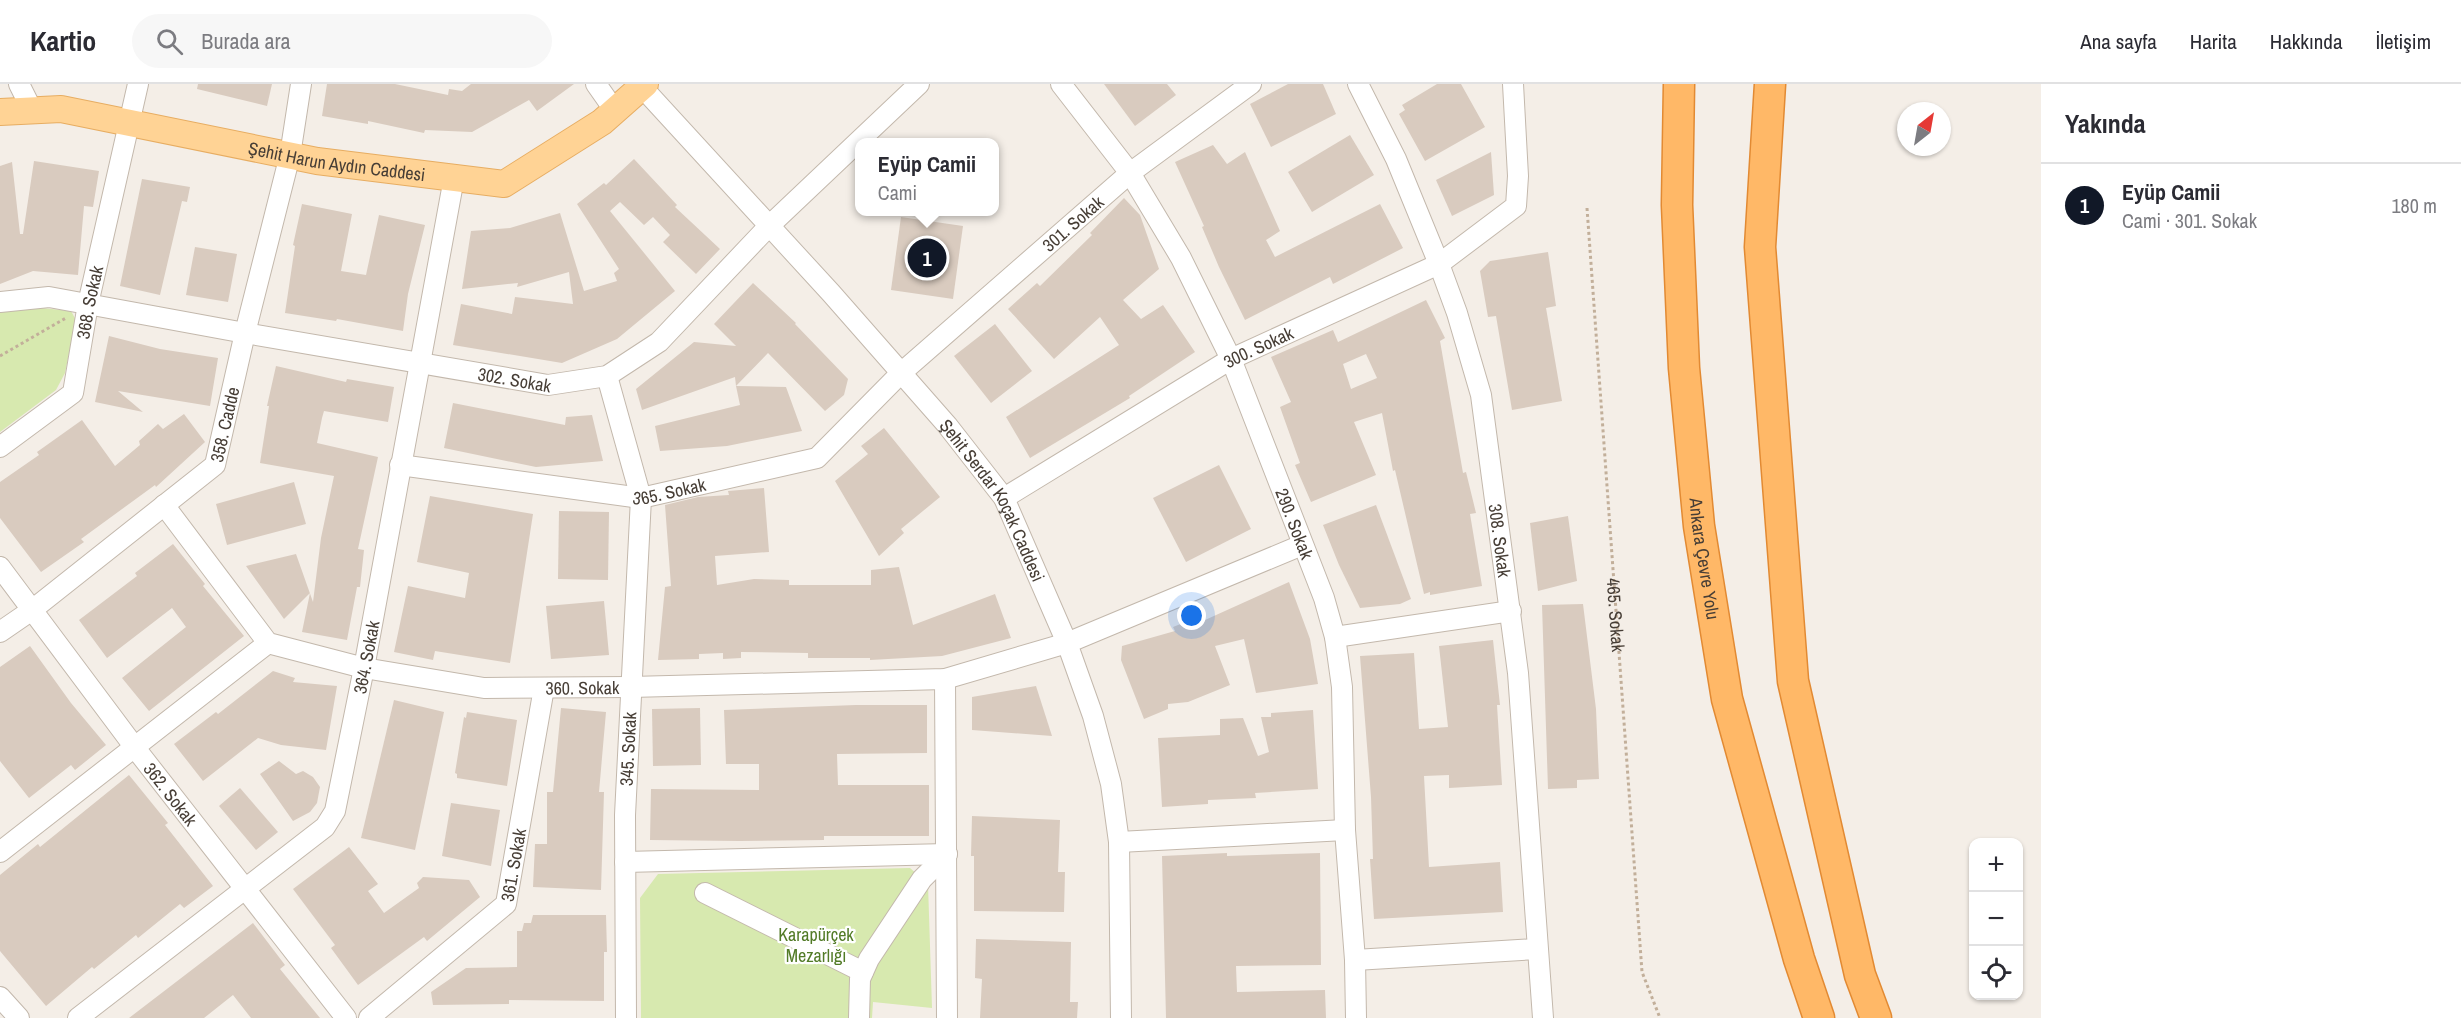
<!DOCTYPE html>
<html lang="tr">
<meta charset="utf-8">
<style>
:root{--surface:#fff;--page:#f7f7f7;--text:#2b2b33;--muted:#7c7c81;--line:#e1e1e2;--accent:#111827}
body{margin:0;font-family:"Archivo Narrow",sans-serif;background:var(--page);color:var(--text)}
.controls{position:absolute;right:18px;bottom:18px;display:grid;overflow:hidden;border-radius:12px;box-shadow:0 2px 4px #0004}
.controls button{width:54px;height:54px;display:grid;place-items:center;padding:0;border:0;border-bottom:2px solid var(--line);background:var(--surface);color:var(--text);font:30px sans-serif}
.compass{position:absolute;left:1897px;top:18px;width:54px;height:54px;border-radius:50%;background:var(--surface);box-shadow:0 2px 4px #0004;rotate:31deg}
.you{position:absolute;left:1192px;top:532px;width:21px;height:21px;margin:-15px;border:4px solid #fff;border-radius:50%;background:#1a73e8;box-shadow:0 0 0 9px #1a73e833}
.badge{display:grid;place-items:center;width:39px;height:39px;border-radius:50%;background:var(--accent);color:#fff;font-size:20px;font-weight:700}
.pin{position:absolute;translate:-50% -50%;border:3px solid #fff;box-shadow:0 2px 6px #0006}
.popup{position:absolute;left:855px;top:54px;width:144px;height:78px;box-sizing:border-box;display:grid;place-content:center;border-radius:12px;background:var(--surface);filter:drop-shadow(0 2px 4px #0005);font-size:20px;white-space:nowrap;color:var(--muted)}
.popup b{font-size:22px;color:var(--text)}
.popup::after{content:'';position:absolute;left:50%;top:100%;margin-left:-12px;border:12px solid transparent;border-top-color:var(--surface)}
.list{margin:0;padding:0;list-style:none}
h2{display:flex;justify-content:space-between;align-items:center;height:78px;margin:0;padding:0 24px;font-size:26px}
h2 small{font-size:20px;font-weight:400;color:var(--muted)}
.list li{display:grid;grid-template-columns:39px 1fr auto;gap:18px;align-items:center;box-sizing:border-box;height:84px;padding:0 24px;border-top:2px solid var(--line)}
.list b{display:block;font-size:22px;white-space:nowrap}
.list p{margin:0;font-size:20px;white-space:nowrap;color:var(--muted)}
.list em{font-size:20px;font-style:normal;color:var(--muted)}
.icon{flex:none;width:33px;height:33px;fill:none;stroke:currentColor;stroke-width:2;stroke-linecap:round;stroke-linejoin:round}
.map{position:relative;flex:none;width:2041px;height:934px;overflow:hidden}
header{display:flex;align-items:center;gap:36px;box-sizing:border-box;height:84px;padding:0 30px;background:var(--surface);border-bottom:2px solid var(--line)}
header strong{font-size:28px}
nav{display:flex;gap:33px;margin-inline-start:auto;font-size:21px}
.search{width:420px;height:54px;background:var(--page);display:flex;align-items:center;gap:15px;box-sizing:border-box;padding:0 21px;border-radius:33px;color:var(--muted);font-size:22px}
main{display:flex}
aside{flex:1;background:var(--surface)}
.map>svg:first-child{display:block}
.green{fill:#d7e9af}
.building{fill:#d9cbbf;fill-rule:evenodd}
.lines{fill:none;stroke-linecap:round;stroke-linejoin:round}
.minor-casing{stroke:#c3b8ac;stroke-width:22}
.major-casing{stroke:#e7ad62;stroke-width:28}
.highway-casing{stroke:#e28a33;stroke-width:33}
.path{stroke:#c2af9a;stroke-width:3;stroke-dasharray:3 3;stroke-linecap:butt}
.minor{stroke:#fff;stroke-width:20}
.major{stroke:#ffd395;stroke-width:26}
.highway{stroke:#ffb867;stroke-width:30}
.labels{text-anchor:middle;dominant-baseline:central;stroke-width:4.5;stroke-linejoin:round;paint-order:stroke}
.street-label{font-size:18px;fill:#473e36;stroke:#fff}
.park-label{font-size:18px;fill:#527b27;stroke:#fff}
</style>
<header>
<strong>Kartio</strong>
<div class="search"><svg class="icon" aria-label="search" viewBox="0 0 24 24"><circle cx="10" cy="10" r="6"/><path d="M15 15l6 6"/></svg>Burada ara</div>
<nav><a>Ana sayfa</a><a>Harita</a><a>Hakkında</a><a>İletişim</a></nav>
</header>
<main>
<div class="map">
<svg width="2041" height="934" viewBox="0 0 2041 934">
<rect width="100%" height="100%" fill="#f4eee7"/>
<g class="green">
<polygon points="13,221 71,227 76,236 65,289 56,306 0,348 0,226"/>
<polygon points="910,784 928,800 932,924 873,918 872,934 641,934 640,814 658,790"/>
</g>
<g class="building">
<polygon points="198,0 272,0 267,22 197,5"/>
<polygon points="327,0 395,0 448,11 449,5 462,7 471,0 574,0 537,27 529,16 472,48 425,46 424,49 368,37 368,40 322,32"/>
<polygon points="1104,0 1167,0 1176,11 1135,42"/>
<polygon points="1288,0 1323,0 1336,30 1271,63 1250,20"/>
<polygon points="1437,0 1461,0 1485,43 1425,77 1399,30 1405,26 1402,21"/>
<polygon points="1350,51 1374,91 1312,128 1288,88"/>
<polygon points="1213,61 1227,80 1245,68 1280,147 1266,156 1275,173 1380,120 1403,164 1333,200 1330,193 1245,236 1219,183 1202,143 1204,142 1175,78"/>
<polygon points="1491,68 1494,111 1452,132 1436,96"/>
<polygon points="634,75 677,121 675,123 720,165 696,190 663,158 670,151 653,133 644,141 620,118 610,127 675,207 617,255 562,279 453,261 461,220 512,230 515,213 573,220 569,188 517,203 518,199 462,205 471,147 510,144 560,129 584,207 617,197 614,189 619,185 577,120 604,99 606,101"/>
<polygon points="34,77 99,87 93,123 84,122 78,191 33,187 0,200 0,82 12,78 20,150 23,150"/>
<polygon points="142,95 190,103 187,118 182,117 160,211 120,202"/>
<polygon points="1124,114 1140,131 1159,185 1123,216 1141,235 1163,221 1195,268 1129,312 1130,314 1030,374 1006,333 1119,261 1100,233 1054,275 1008,225 1037,199 1040,202 1092,151 1090,149"/>
<polygon points="302,120 352,130 341,187 366,191 379,131 425,141 408,210 403,247 337,235 336,237 285,229 295,162 293,161"/>
<polygon points="901,133 963,142 953,215 891,206"/>
<polygon points="195,163 237,170 228,218 186,211"/>
<polygon points="1548,168 1556,222 1546,224 1562,317 1512,326 1496,232 1488,233 1480,187 1490,177"/>
<polygon points="753,199 796,239 795,240 848,295 844,311 825,327 768,269 736,302 735,293 642,326 636,305 694,258 736,262 714,240"/>
<path d="M1426,216l19,38 -5,3 23,132 3,-1 10,41 -6,1 12,72 -52,9v-3l-6,2 -29,-124 -2,1 -11,-58 -28,9 22,53 -65,27 -16,-37 5,-2 -20,-56 11,-5 -20,-45 62,-27 5,12zM1366,270l11,24 -26,11 -8,-25z"/>
<polygon points="995,240 1032,287 991,319 954,272"/>
<polygon points="109,252 160,265 218,274 210,322 118,307 143,328 95,318"/>
<polygon points="276,282 346,298 347,295 394,303 388,338 324,327 322,334 317,359 378,373 358,465 364,466 360,503 357,503 347,556 302,548 310,509 284,535 246,482 296,470 313,518 321,454 334,392 260,379 269,322 267,322"/>
<polygon points="736,302 786,303 802,347 727,362 660,367 655,342 740,321"/>
<polygon points="453,319 565,341 566,333 592,331 603,377 536,383 444,364"/>
<polygon points="184,330 205,358 156,403 155,401 81,455 84,458 41,488 0,434 0,398 39,371 37,368 82,336 115,382 140,361 139,357 158,340 163,345"/>
<polygon points="884,344 940,413 901,445 904,449 879,472 835,397 868,370 861,362"/>
<polygon points="1219,381 1251,445 1186,478 1153,414"/>
<polygon points="294,398 306,440 227,461 216,420"/>
<polygon points="764,404 769,468 715,472 717,501 754,495 789,496 789,501 871,501 871,486 899,483 913,541 995,510 1011,554 942,572 870,576 870,574 808,574 808,569 741,568 741,574 723,575 723,569 699,570 699,575 658,576 665,503 671,502 665,421 698,413 729,411 728,407"/>
<polygon points="430,412 533,430 510,579 435,567 433,576 394,568 408,502 465,514 469,489 417,478"/>
<polygon points="1376,421 1411,515 1400,520 1360,524 1339,481 1323,441"/>
<polygon points="559,427 609,428 608,496 558,495"/>
<polygon points="1568,432 1577,497 1538,507 1530,439"/>
<polygon points="173,460 205,500 203,502 244,552 149,627 122,594 186,543 172,524 107,574 79,536 137,492 135,489"/>
<polygon points="1289,498 1310,555 1318,600 1256,609 1244,555 1215,562 1230,601 1188,618 1168,620 1168,625 1144,635 1121,576 1122,562 1175,547 1173,543 1203,531 1205,536"/>
<polygon points="604,517 609,571 551,575 546,522"/>
<polygon points="1583,520 1596,625 1599,695 1577,696 1577,704 1548,705 1542,521"/>
<polygon points="1493,556 1500,621 1497,621 1502,701 1449,704 1449,691 1424,692 1429,783 1500,778 1503,828 1374,835 1370,775 1373,775 1371,713 1360,572 1414,569 1419,645 1448,643 1439,562"/>
<polygon points="30,562 71,619 106,661 75,686 71,681 29,714 0,677 0,583"/>
<polygon points="273,587 295,594 293,598 337,602 326,666 281,661 258,654 203,697 174,660 216,628 218,630"/>
<polygon points="1036,602 1052,652 972,646 972,613"/>
<polygon points="394,616 444,628 415,766 361,754"/>
<polygon points="856,621 927,621 927,669 837,670 838,701 929,701 929,752 824,752 824,756 739,757 650,756 651,705 759,706 759,680 726,680 724,626"/>
<polygon points="561,624 606,628 599,708 604,708 601,806 533,803 535,760 547,760 547,708 553,708"/>
<polygon points="700,624 701,681 653,682 652,625"/>
<polygon points="1313,626 1318,705 1255,709 1256,714 1208,716 1208,720 1162,723 1158,654 1220,651 1220,635 1243,634 1258,672 1269,668 1261,633 1271,633 1271,629"/>
<polygon points="467,628 517,636 507,702 457,694 457,690 455,689 464,633 466,634"/>
<polygon points="279,677 296,690 303,687 313,693 320,703 317,719 310,728 293,737 260,690"/>
<polygon points="129,691 168,739 165,741 213,802 184,824 180,820 138,854 136,851 94,885 92,883 46,922 0,867 0,791 38,760 40,763"/>
<polygon points="240,704 278,748 256,766 219,722"/>
<polygon points="451,719 500,726 491,782 442,772"/>
<polygon points="972,732 1060,736 1058,788 1065,788 1064,828 974,827 974,772 971,772"/>
<polygon points="349,763 378,800 368,807 384,829 419,804 417,799 423,793 469,796 480,813 427,857 424,853 358,901 331,864 335,861 293,805"/>
<polygon points="1227,769 1227,772 1320,769 1321,881 1236,882 1237,908 1325,906 1326,934 1166,934 1162,772"/>
<polygon points="533,831 606,831 607,868 604,868 604,917 509,916 509,920 433,921 431,908 466,884 517,883 517,847 522,847 524,839 531,839"/>
<polygon points="253,839 285,881 280,885 320,934 251,934 233,911 204,934 129,934"/>
<polygon points="976,855 1071,858 1070,918 1078,918 1077,934 980,934 982,895 975,894"/>
</g>
<g class="lines">
<defs>
<g id="minor">
<polyline points="19,0 32,26"/>
<polyline points="596,0 615,27"/>
<path id="s2" d="M1061,0l69,89 51,85 50,101 93,239 11,39 7,50 3,143 10,130 1,58"/>
<path id="s3" d="M1358,0l38,75 43,105 18,49 24,82 37,278 25,345"/>
<path id="s4" d="M642,3l189,206 116,132 57,73 63,145 26,73 18,68 8,58 2,176"/>
<path id="s5" d="M0,218l49,-5 196,36 303,52 59,-9 52,-34 110,-116 150,-142"/>
<polyline points="607,292 641,414 625,731 626,934"/>
<path id="s6" d="M0,363l73,-54 15,-89 50,-220"/>
<path id="s7" d="M400,381l241,33 176,-40 84,-85 229,-200 121,-89"/>
<path id="s8" d="M1004,414l227,-139 208,-95 77,-58 2,-30 -5,-92"/>
<path id="s9" d="M164,421l104,138 96,25 120,20 147,-1 314,-8 122,-36 235,-98"/>
<path id="s10" d="M0,483l139,186 207,265"/>
<path id="s11" d="M0,548l32,-22 183,-145 30,-132 45,-178 11,-71"/>
<polyline points="1335,553 1511,527"/>
<polyline points="945,595 947,934"/>
<polyline points="1119,758 1345,746"/>
<polyline points="0,768 268,559"/>
<polyline points="625,778 947,770"/>
<polyline points="705,809 863,888"/>
<polyline points="1355,876 1536,865"/>
<polyline points="0,913 19,934"/>
<path id="s12" d="M78,934l247,-191 10,-16 29,-143 90,-490"/>
<path id="s13" d="M369,934l137,-114 38,-216"/>
<polyline points="859,934 860,895 869,875 922,795 947,770"/>
</g>
<g id="major">
<path id="s14" d="M0,28l61,-3 256,52 187,23 98,-62 43,-38"/>
</g>
<g id="highway">
<path id="s15" d="M1679,0l-2,121 7,163 15,158 28,173 72,260 20,59"/>
<polyline points="1770,0 1760,163 1793,597 1860,891 1876,934"/>
</g>
</defs>
<use href="#minor" class="minor-casing"/>
<use href="#major" class="major-casing"/>
<use href="#highway" class="highway-casing"/>
<g class="path">
<path id="s1" d="M1587,124l55,764 18,46"/>
<polyline points="0,272 66,234"/>
</g>
<use href="#minor" class="minor"/>
<use href="#major" class="major"/>
<use href="#highway" class="highway"/>
</g>
<g class="labels">
<g class="street-label">
<text stroke="none"><textPath href="#s14" startOffset="342">Şehit Harun Aydın Caddesi</textPath></text>
<text stroke="none"><textPath href="#s7" startOffset="771">301. Sokak</textPath></text>
<text stroke="none"><textPath href="#s6" startOffset="183">368. Sokak</textPath></text>
<text stroke="none"><textPath href="#s8" startOffset="296">300. Sokak</textPath></text>
<text stroke="none"><textPath href="#s5" startOffset="522">302. Sokak</textPath></text>
<text stroke="none"><textPath href="#s11" startOffset="314">358. Cadde</textPath></text>
<text stroke="none"><textPath href="#s7" startOffset="272">365. Sokak</textPath></text>
<text stroke="none"><textPath href="#s4" startOffset="544">Şehit Serdar Koçak Caddesi</textPath></text>
<text stroke="none"><textPath href="#s2" startOffset="501">290. Sokak</textPath></text>
<text stroke="none"><textPath href="#s3" startOffset="482">308. Sokak</textPath></text>
<text stroke="none"><textPath href="#s15" startOffset="476">Ankara Çevre Yolu</textPath></text>
<text stroke="none"><textPath href="#s1" startOffset="408">465. Sokak</textPath></text>
<text stroke="none"><textPath href="#s12" startOffset="488">364. Sokak</textPath></text>
<text stroke="none"><textPath href="#s9" startOffset="492">360. Sokak</textPath></text>
<text transform="translate(628 665) rotate(-87)">345. Sokak</text>
<text stroke="none"><textPath href="#s10" startOffset="284">362. Sokak</textPath></text>
<text stroke="none"><textPath href="#s13" startOffset="218">361. Sokak</textPath></text>
</g>
<g class="park-label">
<text x="816" y="850">Karapürçek<tspan x="816" dy="21">Mezarlığı</tspan></text>
</g>
</g>
</svg>
<div class="controls">
<button>+</button>
<button>−</button>
<button><svg class="icon" aria-label="locate" viewBox="0 0 24 24"><circle cx="12" cy="12" r="6"/><path d="M12 2v4M12 18v4M2 12h4M18 12h4"/></svg></button>
</div>
<svg class="compass" viewBox="-18 -18 36 36"><path d="M0-13l5 13h-10z" fill="#e53935"/><path d="M0 13l5-13h-10z" fill="#7c7c81"/></svg>
<div class="you"></div>
<div class="pin badge" style="left:927px;top:174px">1</div>
<div class="popup"><b>Eyüp Camii</b>Cami</div>
</div>
<aside>
<h2>Yakında<small></small></h2>
<ul class="list">
<li><span class="badge">1</span><div><b>Eyüp Camii</b><p>Cami · 301. Sokak</p></div><em>180 m</em></li>
</ul>
</aside>
</main>
